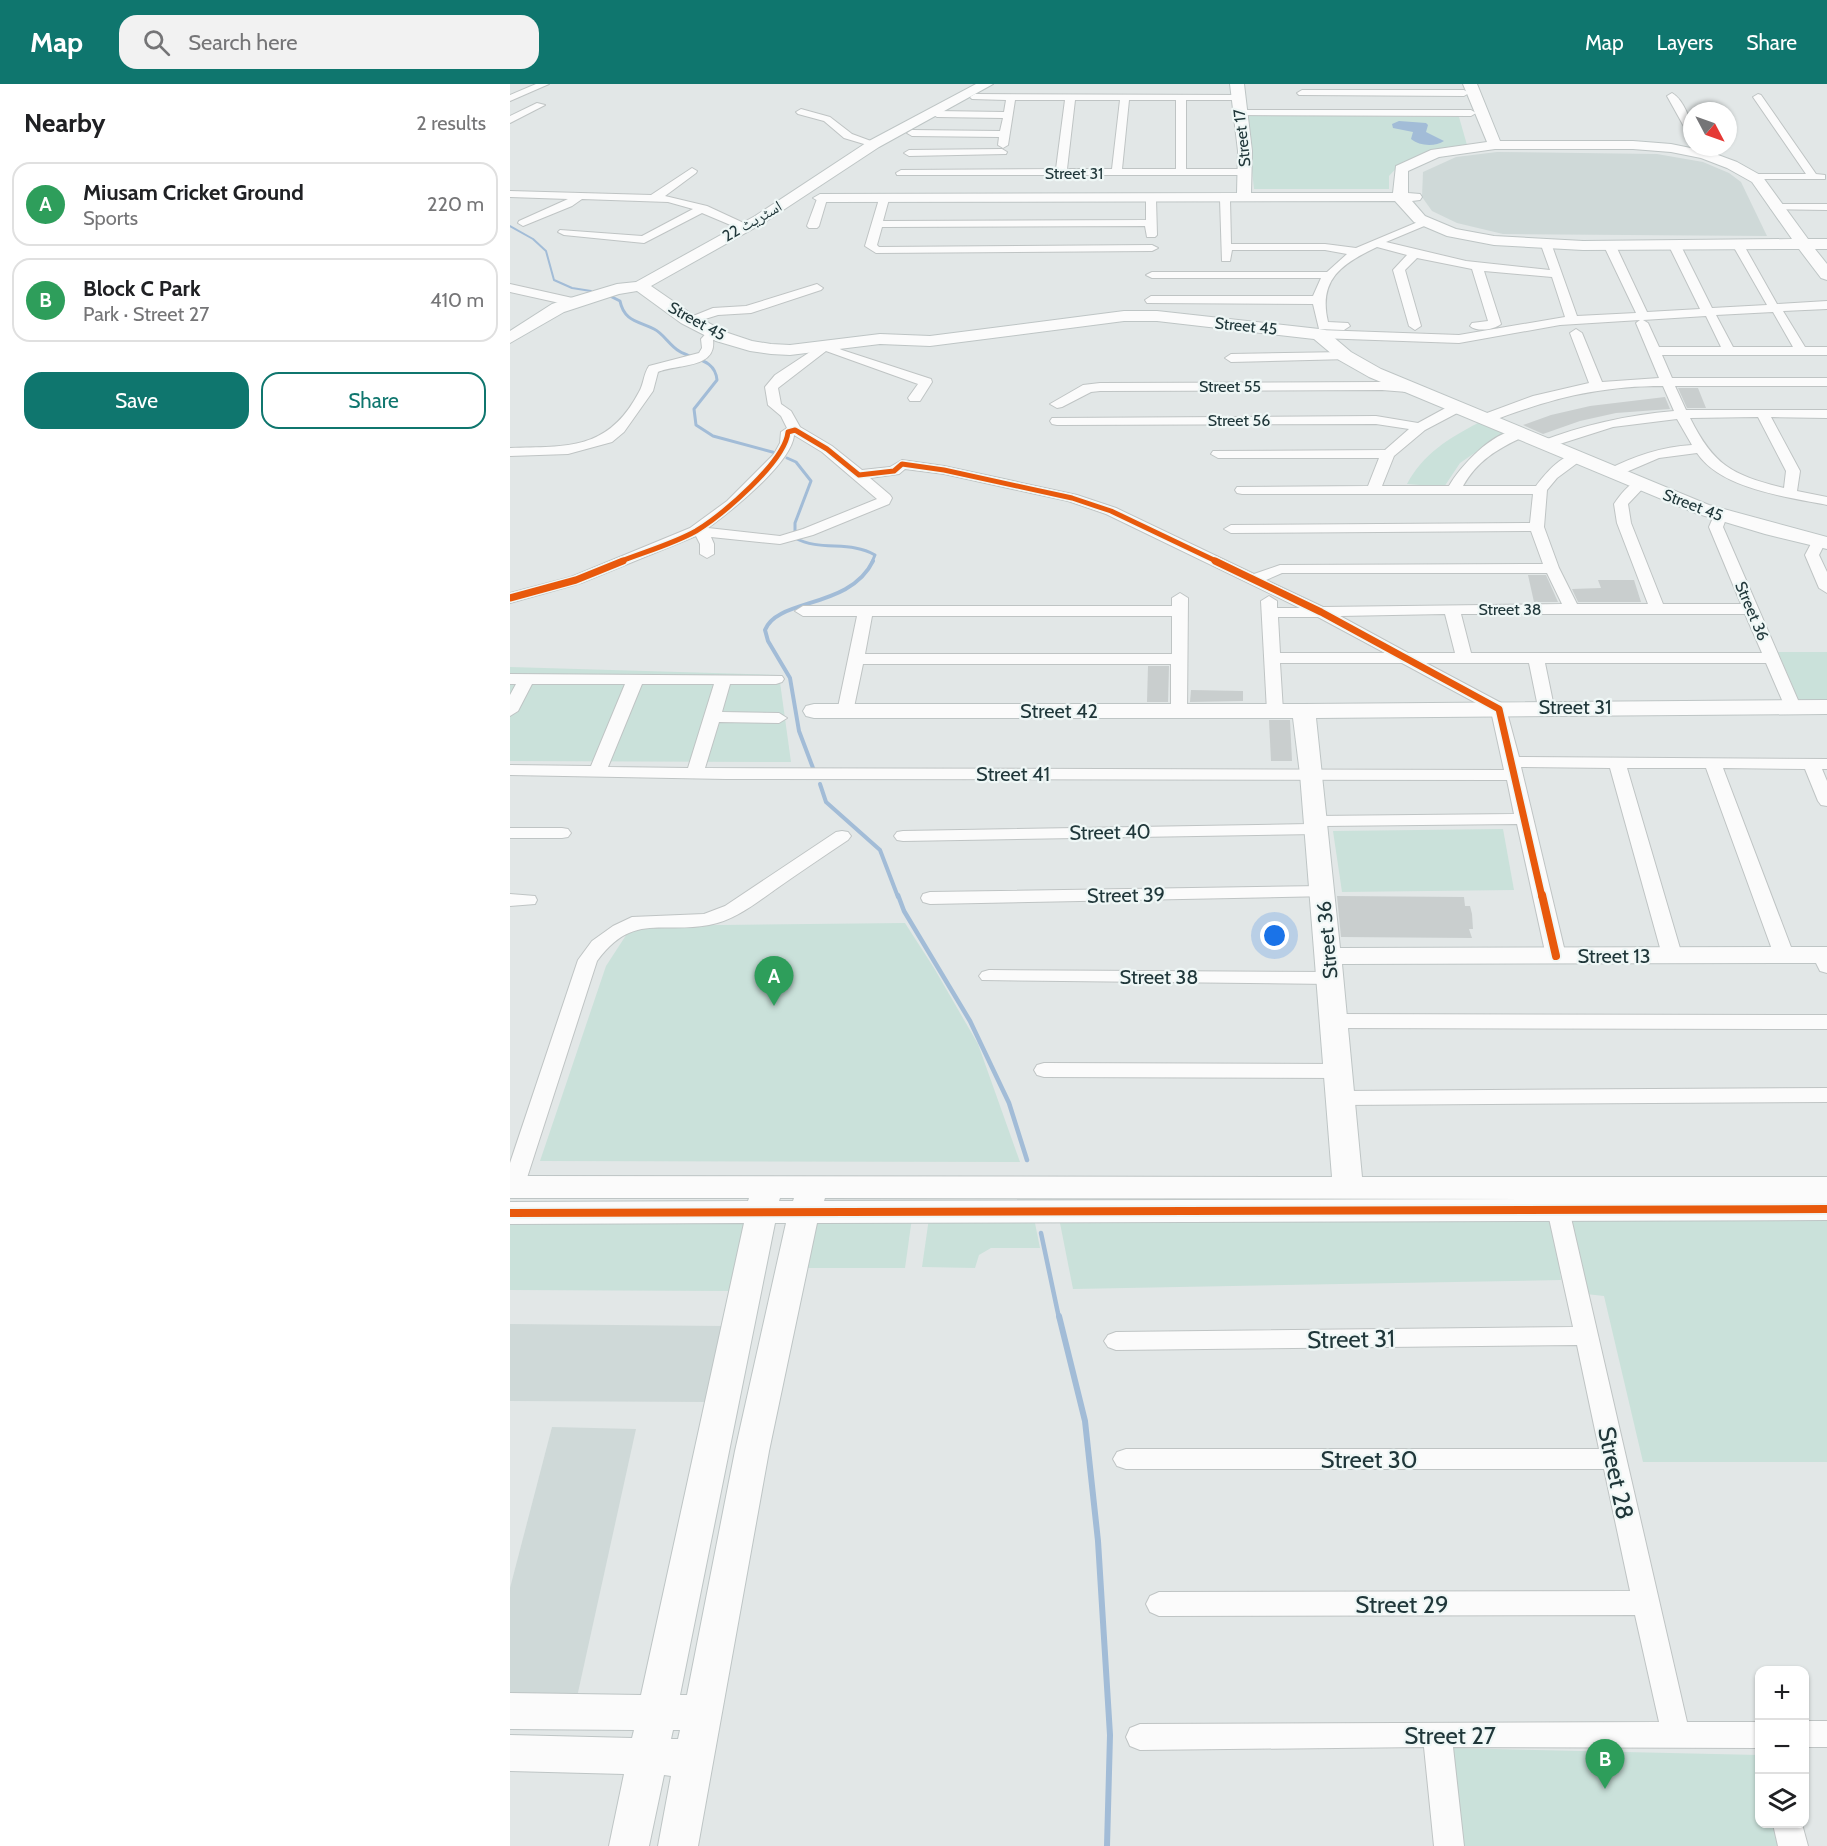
<!DOCTYPE html>
<meta charset="utf-8">
<style>
:root{--surface:#fff;--page:#f2f2f2;--text:#202124;--muted:#757577;--line:#e0e0e0;--accent:#0f766e}
body{margin:0;font-family:Cabin,"Noto Naskh Arabic",sans-serif;background:var(--page);color:var(--text)}
.controls{position:absolute;right:18px;bottom:18px;display:grid;overflow:hidden;border-radius:12px;box-shadow:0 2px 4px #0004}
.controls button{width:54px;height:54px;display:grid;place-items:center;padding:0;border:0;border-bottom:2px solid var(--line);background:var(--surface);color:var(--text);font:30px sans-serif}
.compass{position:absolute;left:1173px;top:18px;width:54px;height:54px;border-radius:50%;background:var(--surface);box-shadow:0 2px 4px #0004;rotate:131deg}
.you{position:absolute;left:765px;top:852px;width:21px;height:21px;margin:-15px;border:4px solid #fff;border-radius:50%;background:#1a73e8;box-shadow:0 0 0 9px #1a73e833}
.badge{display:grid;place-items:center;width:39px;height:39px;border-radius:50%;background:var(--accent);color:#fff;font-size:20px;font-weight:700}
.pin{position:absolute;translate:-50% -50px;filter:drop-shadow(0 2px 3px #0008)}
.pin::after{content:'';position:absolute;top:32px;width:21px;height:18px;background:inherit;clip-path:polygon(0 0,100% 0,50% 100%)}
.list{margin:0;padding:0;list-style:none}
h2{display:flex;justify-content:space-between;align-items:center;height:78px;margin:0;padding:0 24px;font-size:26px}
h2 small{font-size:20px;font-weight:400;color:var(--muted)}
.list li{display:grid;grid-template-columns:39px 1fr auto;gap:18px;align-items:center;box-sizing:border-box;height:84px;margin:0 12px 12px;padding:0 12px;border:2px solid var(--line);border-radius:18px}
.list b{display:block;font-size:22px;white-space:nowrap}
.list p{margin:0;font-size:20px;white-space:nowrap;color:var(--muted)}
.list em{font-size:20px;font-style:normal;color:var(--muted)}
.actions{display:flex;gap:12px;padding:18px 24px}
.actions a{flex:1;padding:14px 0;border:2px solid var(--accent);border-radius:18px;text-align:center;font-size:21px;color:var(--accent)}
.actions .main{background:var(--accent);color:#fff}
.icon{flex:none;width:33px;height:33px;fill:none;stroke:currentColor;stroke-width:2;stroke-linecap:round;stroke-linejoin:round}
.map{position:relative;flex:none;width:1317px;height:1762px;overflow:hidden}
header{display:flex;align-items:center;gap:36px;box-sizing:border-box;height:84px;padding:0 30px;background:var(--accent);color:#fff}
header strong{font-size:28px}
nav{display:flex;gap:33px;margin-inline-start:auto;font-size:21px}
.search{width:420px;height:54px;background:var(--page);display:flex;align-items:center;gap:15px;box-sizing:border-box;padding:0 21px;border-radius:18px;color:var(--muted);font-size:22px}
main{display:flex}
aside{flex:1;background:var(--surface)}
.map>svg:first-child{display:block}
.built{fill:#cfd9d8}
.green{fill:#cae1da}
.water{fill:#a2bcd7}
.lines{fill:none;stroke-linecap:round;stroke-linejoin:round}
.stream-far4{stroke:#a2bcd7;stroke-width:2}
.stream-far3{stroke:#a2bcd7;stroke-width:3}
.stream-far2{stroke:#a2bcd7;stroke-width:4}
.stream-far1{stroke:#a2bcd7;stroke-width:4.5}
.stream{stroke:#a2bcd7;stroke-width:6}
.building{fill:#c9cece}
.street-casing{stroke:#bfc4c4;stroke-width:2}
.secondary-casing{stroke:#bec5c5;stroke-width:2}
.street{fill:#fbfbfb;fill-rule:evenodd}
.secondary{fill:#fbfbfb;fill-rule:evenodd}
.cycleway-far2-casing{stroke:#eff7f6;stroke-width:8}
.cycleway-far1-casing{stroke:#eff7f6;stroke-width:10}
.cycleway-casing{stroke:#eff7f6;stroke-width:12}
.cycleway-far2{stroke:#e8590c;stroke-width:5}
.cycleway-far1{stroke:#e8590c;stroke-width:7}
.cycleway{stroke:#e8590c;stroke-width:8}
.labels{text-anchor:middle;dominant-baseline:central;stroke-width:4.5;stroke-linejoin:round;paint-order:stroke}
.far-street-label{font-size:16px;fill:#20373a;stroke:#eff7f6}
.street-label{font-size:20px;fill:#20373a;stroke:#eff7f6}
.near-street-label{font-size:24px;fill:#20373a;stroke:#eff7f6}
</style>
<header>
<strong>Map</strong>
<div class="search"><svg class="icon" aria-label="search" viewBox="0 0 24 24"><circle cx="10" cy="10" r="6"/><path d="M15 15l6 6"/></svg>Search here</div>
<nav><a>Map</a><a>Layers</a><a>Share</a></nav>
</header>
<main>
<aside>
<h2>Nearby<small>2 results</small></h2>
<ul class="list">
<li><span class="badge" style="background:#2e9e5b">A</span><div><b>Miusam Cricket Ground</b><p>Sports</p></div><em>220 m</em></li>
<li><span class="badge" style="background:#2e9e5b">B</span><div><b>Block C Park</b><p>Park · Street 27</p></div><em>410 m</em></li>
</ul>
<div class="actions"><a class="main">Save</a><a>Share</a></div>
</aside>
<div class="map">
<svg width="1317" height="1762" viewBox="0 0 1317 1762">
<rect width="100%" height="100%" fill="#e2e7e7"/>
<g class="built">
<polygon points="987,68 1147,70 1193,78 1219,89 1231,98 1257,152 993,150 947,139 922,127 912,113 913,88 946,73"/>
<polygon points="0,1240 213,1242 196,1318 0,1317"/>
<polygon points="42,1343 126,1345 67,1613 0,1615 0,1504"/>
</g>
<g class="green">
<path d="M736,31l213,2 8,28c-29,5 -58,8 -78,31v13h-135z"/>
<path d="M968,339l27,9 -45,31 -16,24 -37,-3c16,-30 42,-46 71,-61z"/>
<polygon points="1268,568 1317,568 1317,619 1290,619"/>
<polygon points="0,583 269,591 281,678 0,677"/>
<polygon points="993,745 1004,806 832,808 823,747"/>
<polygon points="395,839 424,884 468,960 510,1078 30,1077 96,882 122,842"/>
<polygon points="1317,1132 1317,1378 1133,1378 1094,1212 1076,1210 1061,1134"/>
<polygon points="0,1134 238,1134 220,1207 0,1206"/>
<polygon points="302,1134 402,1134 395,1184 290,1184"/>
<polygon points="419,1134 524,1134 530,1164 481,1164 469,1171 465,1184 412,1183"/>
<polygon points="549,1134 1043,1135 1051,1196 563,1205"/>
<polygon points="942,1664 1249,1671 1250,1740 1268,1740 1273,1762 949,1762"/>
</g>
<path class="water" d="M889,37l27,2 2,2 -2,7 18,9c-9,6 -25,5 -33,-2l2,-7 -20,-4 -1,-4z"/>
<g class="lines">
<g class="stream-far4">
<polyline points="0,142 23,155 36,167 44,196 62,204 81,207"/>
<polyline points="97,210 101,212"/>
</g>
<g class="stream-far3">
<path d="M98,211l12,6c4,20 18,20 34,28 10,5 15,16 25,22 14,9 36,7 38,29l-23,29 2,16 17,11 63,17"/>
<path d="M277,374l9,4 15,19 -16,42v15c26,14 55,2 80,17l-3,7"/>
</g>
<g class="stream-far2">
<path d="M303,684l-14,-37 -9,-53 -22,-37 -3,-11c12,-32 85,-21 108,-69"/>
<polyline points="310,700 316,718 370,766 388,813"/>
</g>
<g class="stream-far1">
<polyline points="388,811 394,827 460,937 499,1019 517,1076"/>
<polyline points="531,1149 549,1234"/>
</g>
<polyline class="stream" points="549,1232 575,1337 588,1457 600,1651 597,1762"/>
</g>
<g class="building">
<polygon points="1168,304 1188,304 1196,324 1177,324"/>
<polygon points="1155,313 1160,325 1106,329 1070,337 1033,350 1013,341 1041,331 1080,322"/>
<polygon points="1018,491 1036,491 1048,518 1024,518"/>
<polygon points="1088,496 1124,496 1131,518 1068,518 1062,505 1091,504"/>
<polygon points="638,582 659,582 658,618 637,618"/>
<polygon points="681,606 733,607 733,617 680,618"/>
<polygon points="759,636 780,636 782,677 761,677"/>
<polygon points="827,812 954,813 955,822 960,822 962,830 963,845 959,845 962,854 831,853"/>
</g>
<g class="lines">
<defs>
<g id="street">
<polygon points="26,0 39,0 0,17 0,11"/>
<polygon points="792,6 954,6 959,9 954,12 789,11 787,9"/>
<path d="M1162,9c12,7 20,29 20,42l-5,-3 -20,-36z"/>
<path d="M465,10l266,1 2,2 -5,3h-52v69h60l5,3 -5,3h-349l-1,-2 5,-3 155,-1 9,-69h-50l-7,45 -5,3 -5,-3 1,-8 -87,-1 -5,-3 5,-3 88,1 3,-13 -66,-1 -5,-3 5,-3 67,1 2,-12 -34,-1 -2,-2zM565,16h45l-8,69h-45zM619,16h47v69h-54z"/>
<polygon points="1248,10 1251,11 1306,90 1315,91 1315,95 1240,95 1240,91 1244,90 1296,90 1243,13"/>
<polygon points="27,19 35,21 0,39 0,32"/>
<polygon points="291,25 320,33 342,50 369,60 364,63 334,54 314,37 288,30 286,28"/>
<polygon points="729,26 961,26 966,29 961,32 726,31 726,27"/>
<polygon points="1185,63 1195,63 1200,71 1191,73"/>
<polygon points="492,65 497,68 496,70 399,72 394,69 399,66"/>
<polygon points="182,84 187,87 186,89 155,112 197,122 238,141 238,145 230,145 192,129 134,159 54,151 48,148 50,146 132,152 183,125 158,118 72,115 62,122 13,142 8,139 9,137 58,115 0,113 0,107 141,111"/>
<polygon points="312,112 317,115 309,142 307,144 299,144 297,142 307,115"/>
<polygon points="374,112 379,115 373,137 636,136 636,115 641,112 646,115 647,151 645,153 637,153 635,142 372,143 367,161 369,163 642,161 648,164 642,167 366,169 355,162 369,115"/>
<path d="M715,112l5,3 1,45h94l31,4 69,-29 4,1v4l-43,18 80,19 84,9 -9,-25 6,-3 4,1 26,73 59,-3 -33,-69 6,-3 6,3 32,68 53,-3 -32,-65 6,-3 6,3 32,64 55,-3 -35,-61 2,-2h8l35,62 50,-3v8l-44,2 22,36h22v8h-165l10,23h155v8h-152l11,24h141v8l-56,-1 29,54 -3,20 30,6v8c-40,-8 -106,-16 -130,-52l-38,5 -42,18h-10l-2,-3 2,-3c27,-14 54,-23 85,-25l-15,-26 -64,8 -69,22 -7,-4 2,-3c44,-17 88,-27 135,-31l-11,-25c-65,0 -114,13 -174,36l-5,1 -7,-4 2,-3 54,-20 56,-13 -19,-50 6,-4 6,4 20,49 57,-4 -23,-55 4,-3 -80,5 -101,18 -140,-5 -6,-4 6,-4 140,5 106,-18 -13,-40 -68,-6 17,53c-7,6 -24,8 -31,2l2,-3 16,-2 -16,-52 -55,-11 -12,12 16,56 -6,4 -6,-4 -16,-56 14,-15 -30,-8c-36,17 -59,33 -49,75l20,1 2,3 -6,4 -25,-1 -6,-25 -166,-1 -2,-3 6,-4h162l8,-18h-169l-6,-3 6,-3h175l20,-18 -22,-4h-93l-2,11h-8l-2,-62zM1263,228l20,35h-60l-17,-32zM1196,232l15,31h-62l-11,-24 -5,-3zM1248,333l28,54 -2,17c-52,-13 -70,-22 -94,-70z"/>
<polygon points="1265,120 1317,120 1317,126 1261,125 1260,123"/>
<polygon points="0,200 67,215 69,218 63,222 0,208"/>
<polygon points="307,200 313,204 311,206 241,229 208,231 179,240 173,236 203,224 236,222"/>
<path d="M204,244l6,4 -7,8c4,29 -37,24 -55,32l-5,19 -29,41 -12,10 -44,12 -58,2v-8c58,-2 98,3 129,-56 5,-8 4,-17 10,-26l50,-13 3,-5 -1,-9 9,-10z"/>
<path d="M315,258l17,8 89,29 1,3 -12,19h-10l-2,-3 10,-14 -92,-33 -48,37 3,16 10,7 9,16 32,19 30,24 28,-3 12,-7 42,6 133,29 39,13 138,66 26,-9 263,-1 -12,-33 -300,2 -7,-4 7,-4 299,-2 3,-29h-291l-5,-1 -2,-3 2,-3 131,-1 11,-28h-161l-7,-4 2,-3 172,-1 24,-21 -33,-5 -319,1 -5,-1 -2,-3 2,-3 324,-2 42,7 33,-18h10l2,3 -2,3 -36,19 -31,26 -12,30h67c11,-20 49,-61 74,-55l2,3 -2,3c-26,12 -46,24 -60,49h73c9,-12 28,-35 44,-31l2,3 -2,3 -23,17 -10,12 -3,37 15,41 18,36h71l-31,-81 -3,-19c6,-9 15,-21 26,-24l7,4 -19,20 3,19 32,81h78l-32,-77 6,-14h10l2,3 -4,11 78,180 -2,4 -6,1 -8,-5 -19,-44h-221l9,44 -8,5 -8,-5 -9,-44h-103l79,42 14,52 308,2v10h-5l5,12v25l-6,-1 -3,-4 -13,-32 -82,-1 71,187 -3,4h-14l-3,-4 -68,-187h-79l55,187 -3,4h-14l-3,-4 -52,-187 -89,-1 45,189 -3,4h-14l-3,-4 -29,-132 -193,2 2,3 -3,4 -6,1 -414,7 -6,-1 -3,-4 3,-4 6,-1 406,-7 -2,-3 3,-4 6,-1 198,-2 -7,-34 -781,-1 -216,-4v-10l81,1 34,-82h-93l-14,27 -8,5v-21l6,-11h-6v-10l272,2 2,3 -2,3 -6,2h-46l-8,28 57,1 8,5 -8,5 -60,-1 -14,46 799,2 -13,-59 -89,-48h-122l3,48 -8,5 -6,-1 -2,-4 -6,-110 8,-5 8,5v7h23l-194,-94 -38,-13 -124,-27 -39,-5 -6,5 -29,4 20,17 2,3 -3,6 -76,31 -33,9 -69,-7 3,7v10l-7,4 -7,-4v-10l-4,-8 -115,47 -71,20v-10l61,-16 119,-49 37,-27 47,-47 6,-11 1,-11 6,-4 -6,-12 -13,-11 -3,-18 10,-12zM284,351l28,17 55,47 -74,30 -23,7 -72,-8c23,-17 84,-65 86,-93zM772,489h265l15,31 -239,3 -57,-27zM935,530l10,39h-47l-68,-37zM951,530h284l17,39h-291zM768,533h40l67,36h-105zM132,600h72l-26,84 -80,-1z"/>
<polygon points="835,268 839,269 841,272 839,275 721,278 715,274 721,270"/>
<polygon points="872,298 897,300 903,304 897,308 872,306 590,307 581,308 552,323 547,324 540,320 573,301 590,299"/>
<polygon points="1309,453 1316,457 1309,471 1317,488 1317,509 1309,504 1295,471 1304,454"/>
<path d="M670,509l8,5 -1,113 -8,5 -8,-5v-47h-308l-10,48 -2,4h-12l-2,-4 20,-96h-54l-8,-5 8,-5h369v-8zM362,532h300v38h-307z"/>
<polygon points="0,744 52,744 58,745 61,749 58,753 52,754 0,754"/>
<path d="M332,747l6,1 3,4 -3,4c-24,16 -48,32 -72,49 -20,14 -42,32 -67,36 -48,9 -76,-13 -112,36l-73,226 -3,6 -11,1v-31l68,-203 14,-19 21,-15 19,-9 72,-3 21,-8 111,-74z"/>
<polygon points="813,802 820,804 822,808 820,812 420,820 413,818 411,814 413,810 420,808"/>
<polygon points="0,810 25,812 27,816 25,820 0,822"/>
<polygon points="1312,865 1317,866 1317,889 1310,887 1302,871 1305,867"/>
<polygon points="479,886 820,888 827,890 830,894 827,898 820,900 472,896 469,892 472,888"/>
<polygon points="825,930 1317,931 1317,945 825,944 818,942 815,937 818,932"/>
<polygon points="534,979 829,980 836,982 839,987 836,992 829,994 534,993 527,991 524,986 527,981"/>
<polygon points="1317,1004 1317,1018 832,1021 825,1019 821,1014 825,1009 832,1007"/>
<polygon points="1048,1117 1056,1119 1059,1125 1177,1638 1250,1638 1250,1664 943,1663 954,1762 924,1762 914,1663 630,1666 620,1662 616,1653 620,1644 630,1640 1149,1638 1125,1531 649,1532 640,1528 636,1520 640,1512 649,1508 1120,1507 1094,1385 616,1385 607,1382 603,1375 607,1368 616,1365 1089,1365 1067,1261 606,1266 598,1263 594,1257 598,1251 606,1248 1063,1243 1037,1125 1040,1119"/>
<rect x="1294" y="1637" width="23" height="26"/>
<polygon points="1263,1740 1292,1740 1298,1762 1268,1762"/>
</g>
<g id="secondary">
<polygon points="466,0 483,0 369,63 255,138 141,202 183,231 218,249 242,257 261,260 280,261 370,250 420,252 614,227 647,227 809,245 815,246 841,268 871,285 1199,421 1317,453 1317,465 1255,450 1185,429 859,293 829,276 804,255 647,237 614,237 420,262 370,260 280,271 261,270 240,267 206,257 171,239 127,207 109,210 54,228 0,259 0,247 42,220 57,215 107,200 126,198 245,132 359,57"/>
<path d="M720,0h14l8,67 -1,42h142l3,-27 35,-16 56,-8 -24,-58h14l23,57h133l38,3 39,8 27,10 25,14 46,63h19v10h-12l12,15v16l-6,-2 -22,-29 -216,1 -89,-5 -47,-9 -33,-14 -19,-21 -575,1 -7,-4 7,-4 417,-1 1,-42zM985,65h138l38,3 30,6 26,10 25,14 40,57 -209,2 -89,-5 -38,-7 -31,-13 -13,-15 8,-1 2,-3 -2,-3 -12,-1v-22l31,-14z"/>
<path d="M1317,616v14l-511,4 24,230 487,-1v16l-485,1 20,213h465v43l-1010,3 -48,228 -71,395h-40l13,-70 -7,-1 -15,71h-40l15,-72 -114,-3v-36l122,3 2,-8 -124,-1v-36l131,2 103,-472 -234,1v-22l238,-1 1,-3h-239v-22l822,1 -32,-403 -7,-56h-479l-8,-2 -3,-5 3,-5 8,-2h490zM270,1114h14l-1,3h-14zM315,1114l744,1 -745,2zM265,1139h11l-51,228 -48,244h-7zM163,1646h7l-2,9h-7z"/>
</g>
</defs>
<use href="#street" class="street-casing"/>
<use href="#secondary" class="secondary-casing"/>
<use href="#street" class="street"/>
<use href="#secondary" class="secondary"/>
<defs>
<path id="cycleway-far2" d="M109,478c25,-10 54,-18 77,-31 26,-16 89,-69 92,-99l7,-2 32,19 32,26 35,-4 8,-7 42,6 128,28 39,13 107,51"/>
<g id="cycleway-far1">
<polyline points="705,477 811,528 989,625 1032,813"/>
<polyline points="0,514 66,496 113,477"/>
</g>
<g id="cycleway">
<polyline points="1032,811 1046,872"/>
<polyline points="0,1129 1317,1125"/>
</g>
</defs>
<use href="#cycleway-far2" class="cycleway-far2-casing"/>
<use href="#cycleway-far1" class="cycleway-far1-casing"/>
<use href="#cycleway" class="cycleway-casing"/>
<use href="#cycleway-far2" class="cycleway-far2"/>
<use href="#cycleway-far1" class="cycleway-far1"/>
<use href="#cycleway" class="cycleway"/>
</g>
<g class="labels">
<g class="far-street-label">
<text transform="translate(732 54) rotate(-96)">Street 17</text>
<text x="564" y="89">Street 31</text>
<text transform="translate(242 137) rotate(-30)">اسٹریٹ 22</text>
<text transform="translate(187 237) rotate(29)">Street 45</text>
<text transform="translate(736 242) rotate(6)">Street 45</text>
<text x="720" y="302">Street 55</text>
<text x="729" y="336">Street 56</text>
<text transform="translate(1183 421) rotate(21)">Street 45</text>
<text x="1000" y="525">Street 38</text>
<text transform="translate(1242 527) rotate(67)">Street 36</text>
</g>
<g class="street-label">
<text x="1065" y="623">Street 31</text>
<text x="549" y="627">Street 42</text>
<text x="503" y="690">Street 41</text>
<text transform="translate(600 748) rotate(-1)">Street 40</text>
<text transform="translate(616 811) rotate(-1)">Street 39</text>
<text transform="translate(817 856) rotate(-95)">Street 36</text>
<text x="1104" y="872">Street 13</text>
<text x="649" y="893">Street 38</text>
</g>
<g class="near-street-label">
<text transform="translate(841 1255) rotate(-1)">Street 31</text>
<text x="859" y="1375">Street 30</text>
<text transform="translate(1106 1389) rotate(78)">Street 28</text>
<text x="892" y="1520">Street 29</text>
<text x="940" y="1651">Street 27</text>
</g>
</g>
</svg>
<div class="controls">
<button>+</button>
<button>−</button>
<button><svg class="icon" aria-label="layers" viewBox="0 0 24 24"><path d="M12 4l9 5-9 5-9-5zM3 14l9 5 9-5"/></svg></button>
</div>
<svg class="compass" viewBox="-18 -18 36 36"><path d="M0-13l5 13h-10z" fill="#e53935"/><path d="M0 13l5-13h-10z" fill="#757577"/></svg>
<div class="you"></div>
<div class="pin badge" style="left:264px;top:922px;background:#2e9e5b">A</div>
<div class="pin badge" style="left:1095px;top:1705px;background:#2e9e5b">B</div>
</div>
</main>
